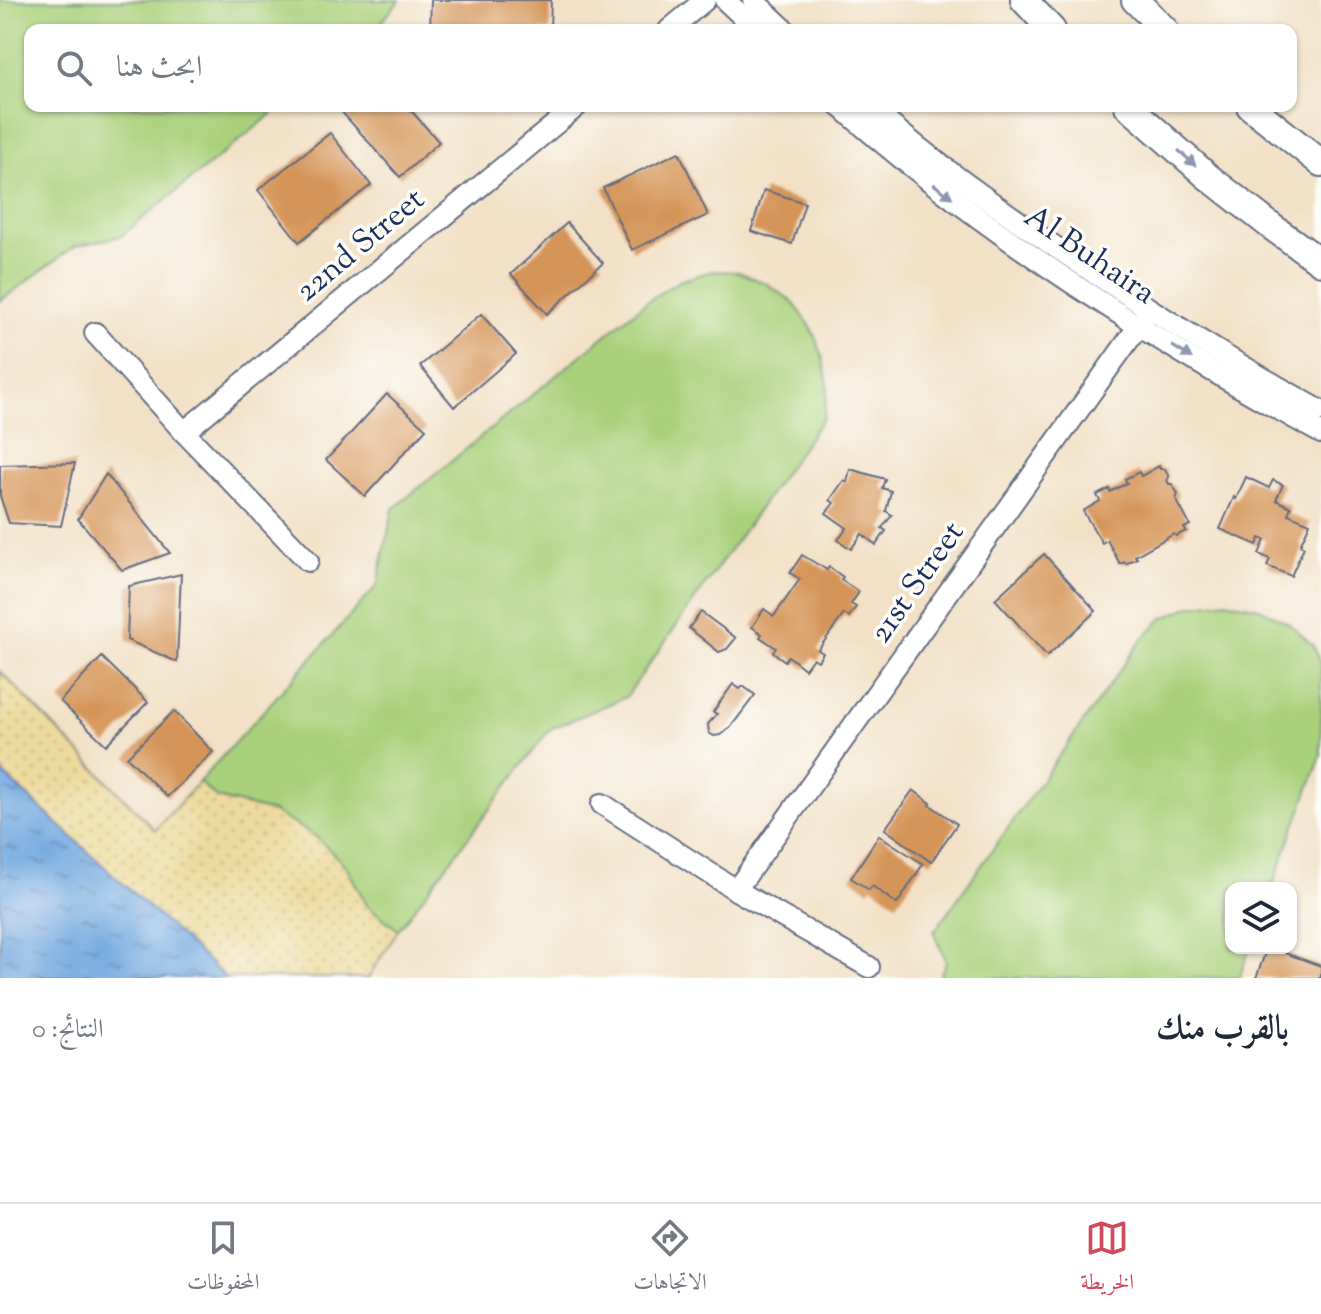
<!DOCTYPE html>
<html lang="ar">
<meta charset="utf-8">
<style>
:root{--surface:#fff;--page:#f6f6f7;--text:#1f2937;--muted:#747a83;--line:#e0e1e3;--accent:#d1495b}
body{margin:0;font-family:"Sorts Mill Goudy",Amiri,serif;background:var(--page);color:var(--text);direction:rtl}
.controls{position:absolute;right:24px;bottom:24px;display:grid;overflow:hidden;border-radius:16px;box-shadow:0 2px 6px #0004}
.controls button{width:72px;height:72px;display:grid;place-items:center;padding:0;border:0;border-bottom:2px solid var(--line);background:var(--surface);color:var(--text);font:40px sans-serif}
.list{margin:0;padding:0;list-style:none}
h2{display:flex;justify-content:space-between;align-items:center;height:104px;margin:0;padding:0 32px;font-size:34px}
h2 small{font-size:26px;font-weight:400;color:var(--muted)}
.icon{flex:none;width:44px;height:44px;fill:none;stroke:currentColor;stroke-width:2;stroke-linecap:round;stroke-linejoin:round}
.map{position:relative;flex:none;width:1321px;height:978px;overflow:hidden;direction:ltr}
.search{position:absolute;background:var(--surface);box-shadow:0 2px 6px #0004;left:24px;right:24px;top:24px;height:88px;display:flex;align-items:center;gap:20px;box-sizing:border-box;padding:0 28px;border-radius:16px;color:var(--muted);font-size:30px}
.sheet{height:224px;background:var(--surface)}
nav{display:flex;justify-content:space-around;align-items:center;box-sizing:border-box;height:112px;border-top:2px solid var(--line);background:var(--surface);font-size:22px;color:var(--muted)}
nav a{display:grid;justify-items:center;gap:4px}
nav .on{color:var(--accent)}
.map>svg:first-child{display:block}
.sand{fill:url(#sand-dots);stroke:#84847e;stroke-width:2}
.green{fill:#a9d17b;stroke:#62806c;stroke-width:2}
.water{fill:url(#water-ripples);stroke:#466c9f;stroke-width:2}
.building{fill:#d59559}
.lines{fill:none;stroke-linecap:round;stroke-linejoin:round}
.minor-casing{stroke:#666d82;stroke-width:24}
.tertiary-casing{stroke:#666d82;stroke-width:30}
.minor{stroke:#fff;stroke-width:20}
.tertiary{stroke:#fff;stroke-width:26}
.oneway{fill:#8d97ae}
.labels{text-anchor:middle;dominant-baseline:central;stroke-width:7;stroke-linejoin:round;paint-order:stroke}
.street-label{font-size:32px;fill:#1b2f5e;stroke:#fdfcf7}
</style>
<div class="map">
<svg width="1321" height="978" viewBox="0 0 1321 978">
<defs>
<pattern id="sand-dots" width="8" height="8" patternUnits="userSpaceOnUse" patternTransform="scale(2)"><rect width="8" height="8" fill="#eeda9e"/><path d="M2 2h.1M6 6h.1" fill="none" stroke="#ccbb8a" stroke-width="1.8" stroke-linecap="round"/></pattern>
<pattern id="water-ripples" width="26" height="14" patternUnits="userSpaceOnUse" patternTransform="scale(2)"><rect width="26" height="14" fill="#72a8e0"/><path d="M2 4q2-2 4 0t4 0M15 11q2-2 4 0t4 0" fill="none" stroke="#5d89b9"/></pattern>
</defs>
<rect width="100%" height="100%" fill="#fdfcf7"/>
<filter id="ink" filterUnits="userSpaceOnUse"><feTurbulence type="fractalNoise" baseFrequency=".0125" numOctaves="2"/><feDisplacementMap in="SourceGraphic" scale="16" xChannelSelector="R" yChannelSelector="G"/><feConvolveMatrix kernelMatrix="1 2 1 2 8 2 1 2 1" color-interpolation-filters="sRGB"/></filter>
<filter id="wash" filterUnits="userSpaceOnUse"><feTurbulence type="fractalNoise" baseFrequency=".006" numOctaves="4" result="noise"/><feDisplacementMap in="SourceGraphic" scale="32" xChannelSelector="R" yChannelSelector="G"/><feGaussianBlur stdDeviation="1.8" result="paint"/><feColorMatrix in="noise" values="0 0 0 0 0 0 0 0 0 0 0 0 0 0 0 0 0 1.4 0 .05"/><feComposite in="paint" operator="in"/></filter>
<g filter="url(#wash)">
<rect width="100%" height="100%" fill="#f2e1c6"/>
<polygon class="sand" points="0,671 155,830 199,782 218,798 273,812 315,836 346,866 367,905 398,930 368,978 226,978 0,771"/>
<g class="green">
<polygon points="0,0 400,0 375,30 30,30 30,106 282,106 121,236 75,246 0,301"/>
<polygon points="712,271 739,272 767,284 792,301 810,325 822,354 828,385 824,417 626,697 550,729 398,930 367,905 346,866 315,836 273,812 217,798 199,782 377,586 393,509 646,302 679,281"/>
<polygon points="1226,601 1260,608 1288,623 1313,645 1321,662 1321,756 1272,888 1231,888 1231,948 1250,948 1239,978 939,978 946,962 934,932 1143,638 1163,618 1191,606"/>
</g>
<polygon class="water" points="0,771 226,978 0,978"/>
<g id="blocks">
<g class="building">
<polygon points="431,0 551,0 550,30 430,30"/>
<polygon points="343,106 407,106 439,142 400,177 339,109"/>
<polygon points="330,133 371,185 299,242 258,190"/>
<polygon points="679,152 708,215 632,250 603,188"/>
<polygon points="764,190 805,203 792,244 751,231"/>
<polygon points="567,223 603,263 547,314 511,274"/>
<polygon points="481,314 516,354 454,407 420,366"/>
<polygon points="387,394 426,429 365,496 326,460"/>
<polygon points="75,463 61,526 9,523 0,496 0,465"/>
<polygon points="1159,466 1160,469 1165,469 1169,477 1167,480 1169,484 1172,484 1178,494 1176,499 1190,525 1184,528 1186,531 1176,536 1174,534 1135,556 1137,558 1126,564 1125,562 1120,564 1107,540 1102,543 1083,511 1100,501 1097,495 1109,489 1110,492 1127,483 1125,479 1139,472 1141,476"/>
<polygon points="850,469 885,479 882,488 891,491 886,511 892,515 882,528 886,531 876,545 862,534 851,549 838,540 847,528 826,513 834,503 830,500 844,480 847,482"/>
<polygon points="106,474 170,553 122,570 78,519"/>
<polygon points="1246,477 1269,488 1273,480 1283,485 1276,500 1291,507 1288,514 1310,523 1300,545 1304,547 1291,576 1267,566 1270,559 1259,554 1265,540 1260,538 1257,545 1220,529 1234,497 1236,499"/>
<polygon points="1044,554 1096,611 1047,656 995,599"/>
<polygon points="802,555 827,570 829,567 843,577 841,580 859,592 851,604 856,607 849,617 844,614 818,650 823,653 818,661 813,658 805,669 788,656 785,661 773,652 776,648 760,637 762,634 752,627 764,609 774,616 800,579 790,573"/>
<polygon points="181,574 177,662 127,640 129,586"/>
<polygon points="701,612 736,638 727,649 719,652 689,628"/>
<polygon points="102,657 148,702 106,745 60,701"/>
<polygon points="733,684 740,689 743,686 755,695 730,728 720,735 714,736 709,733 708,724 717,714 713,712"/>
<polygon points="174,711 213,752 167,797 127,757"/>
<polygon points="913,790 931,803 930,805 957,824 931,862 885,829"/>
<polygon points="879,835 923,864 897,904 872,886 869,890 851,878"/>
<polygon points="1267,948 1271,948 1321,966 1321,978 1256,978"/>
</g>
</g>
</g>
<g filter="url(#ink)">
<use href="#blocks" fill-opacity="0" stroke="#666d82" stroke-width="2"/>
<g class="lines">
<defs>
<g id="minor">
<polyline points="725,0 757,30"/>
<polyline points="753,0 785,30"/>
<polyline points="669,30 705,0"/>
<path d="M840,106c142,127 314,235 481,327"/>
<path d="M869,106c56,50 117,93 179,136 88,60 179,117 273,169"/>
<polyline points="95,333 184,432 308,561"/>
<polyline points="184,432 577,106"/>
<polyline points="602,804 736,890 869,967"/>
<polyline points="736,890 1150,310"/>
</g>
<g id="tertiary">
<polyline points="1024,0 1052,30"/>
<polyline points="1135,0 1165,30"/>
<polyline points="1128,106 1207,176 1272,227 1321,262"/>
<polyline points="1250,106 1321,163"/>
</g>
</defs>
<use href="#minor" class="minor-casing"/>
<use href="#tertiary" class="tertiary-casing"/>
<use href="#minor" class="minor"/>
<use href="#tertiary" class="tertiary"/>
</g>
<defs><path id="oneway-solid" d="M-6-.8H1V-3.2L6.5 0L1 3.2V.8H-6Z" transform="scale(2)"/></defs>
<g class="oneway">
<use href="#oneway-solid" transform="translate(1187 158) rotate(42)"/>
<use href="#oneway-solid" transform="translate(943 191) rotate(36)"/>
<use href="#oneway-solid" transform="translate(1182 352) rotate(32)"/>
</g>
</g>
<g class="labels">
<g class="street-label">
<text transform="translate(361 246) rotate(-40)">22nd Street</text>
<text transform="translate(1089 256) rotate(34)">Al Buhaira</text>
<text transform="translate(918 583) rotate(-55)">21st Street</text>
</g>
</g>
</svg>
<div class="controls">
<button><svg class="icon" aria-label="layers" viewBox="0 0 24 24"><path d="M12 4l9 5-9 5-9-5zM3 14l9 5 9-5"/></svg></button>
</div>
<div class="search"><svg class="icon" aria-label="search" viewBox="0 0 24 24"><circle cx="10" cy="10" r="6"/><path d="M15 15l6 6"/></svg>ابحث هنا</div>
</div>
<section class="sheet">
<h2>بالقرب منك<small>النتائج: 0</small></h2>
<ul class="list">
</ul>
</section>
<nav>
<a class="on"><svg class="icon" aria-label="map" viewBox="0 0 24 24"><path d="M3 6l6-2 6 2 6-2v14l-6 2-6-2-6 2zM9 4v14M15 6v14"/></svg>الخريطة</a>
<a><svg class="icon" aria-label="directions" viewBox="0 0 24 24"><path d="M12 3l9 9-9 9-9-9zM9 14v-3h6M13 9l2 2-2 2"/></svg>الاتجاهات</a>
<a><svg class="icon" aria-label="saved" viewBox="0 0 24 24"><path d="M7 4h10v16l-5-4-5 4z"/></svg>المحفوظات</a>
</nav>
